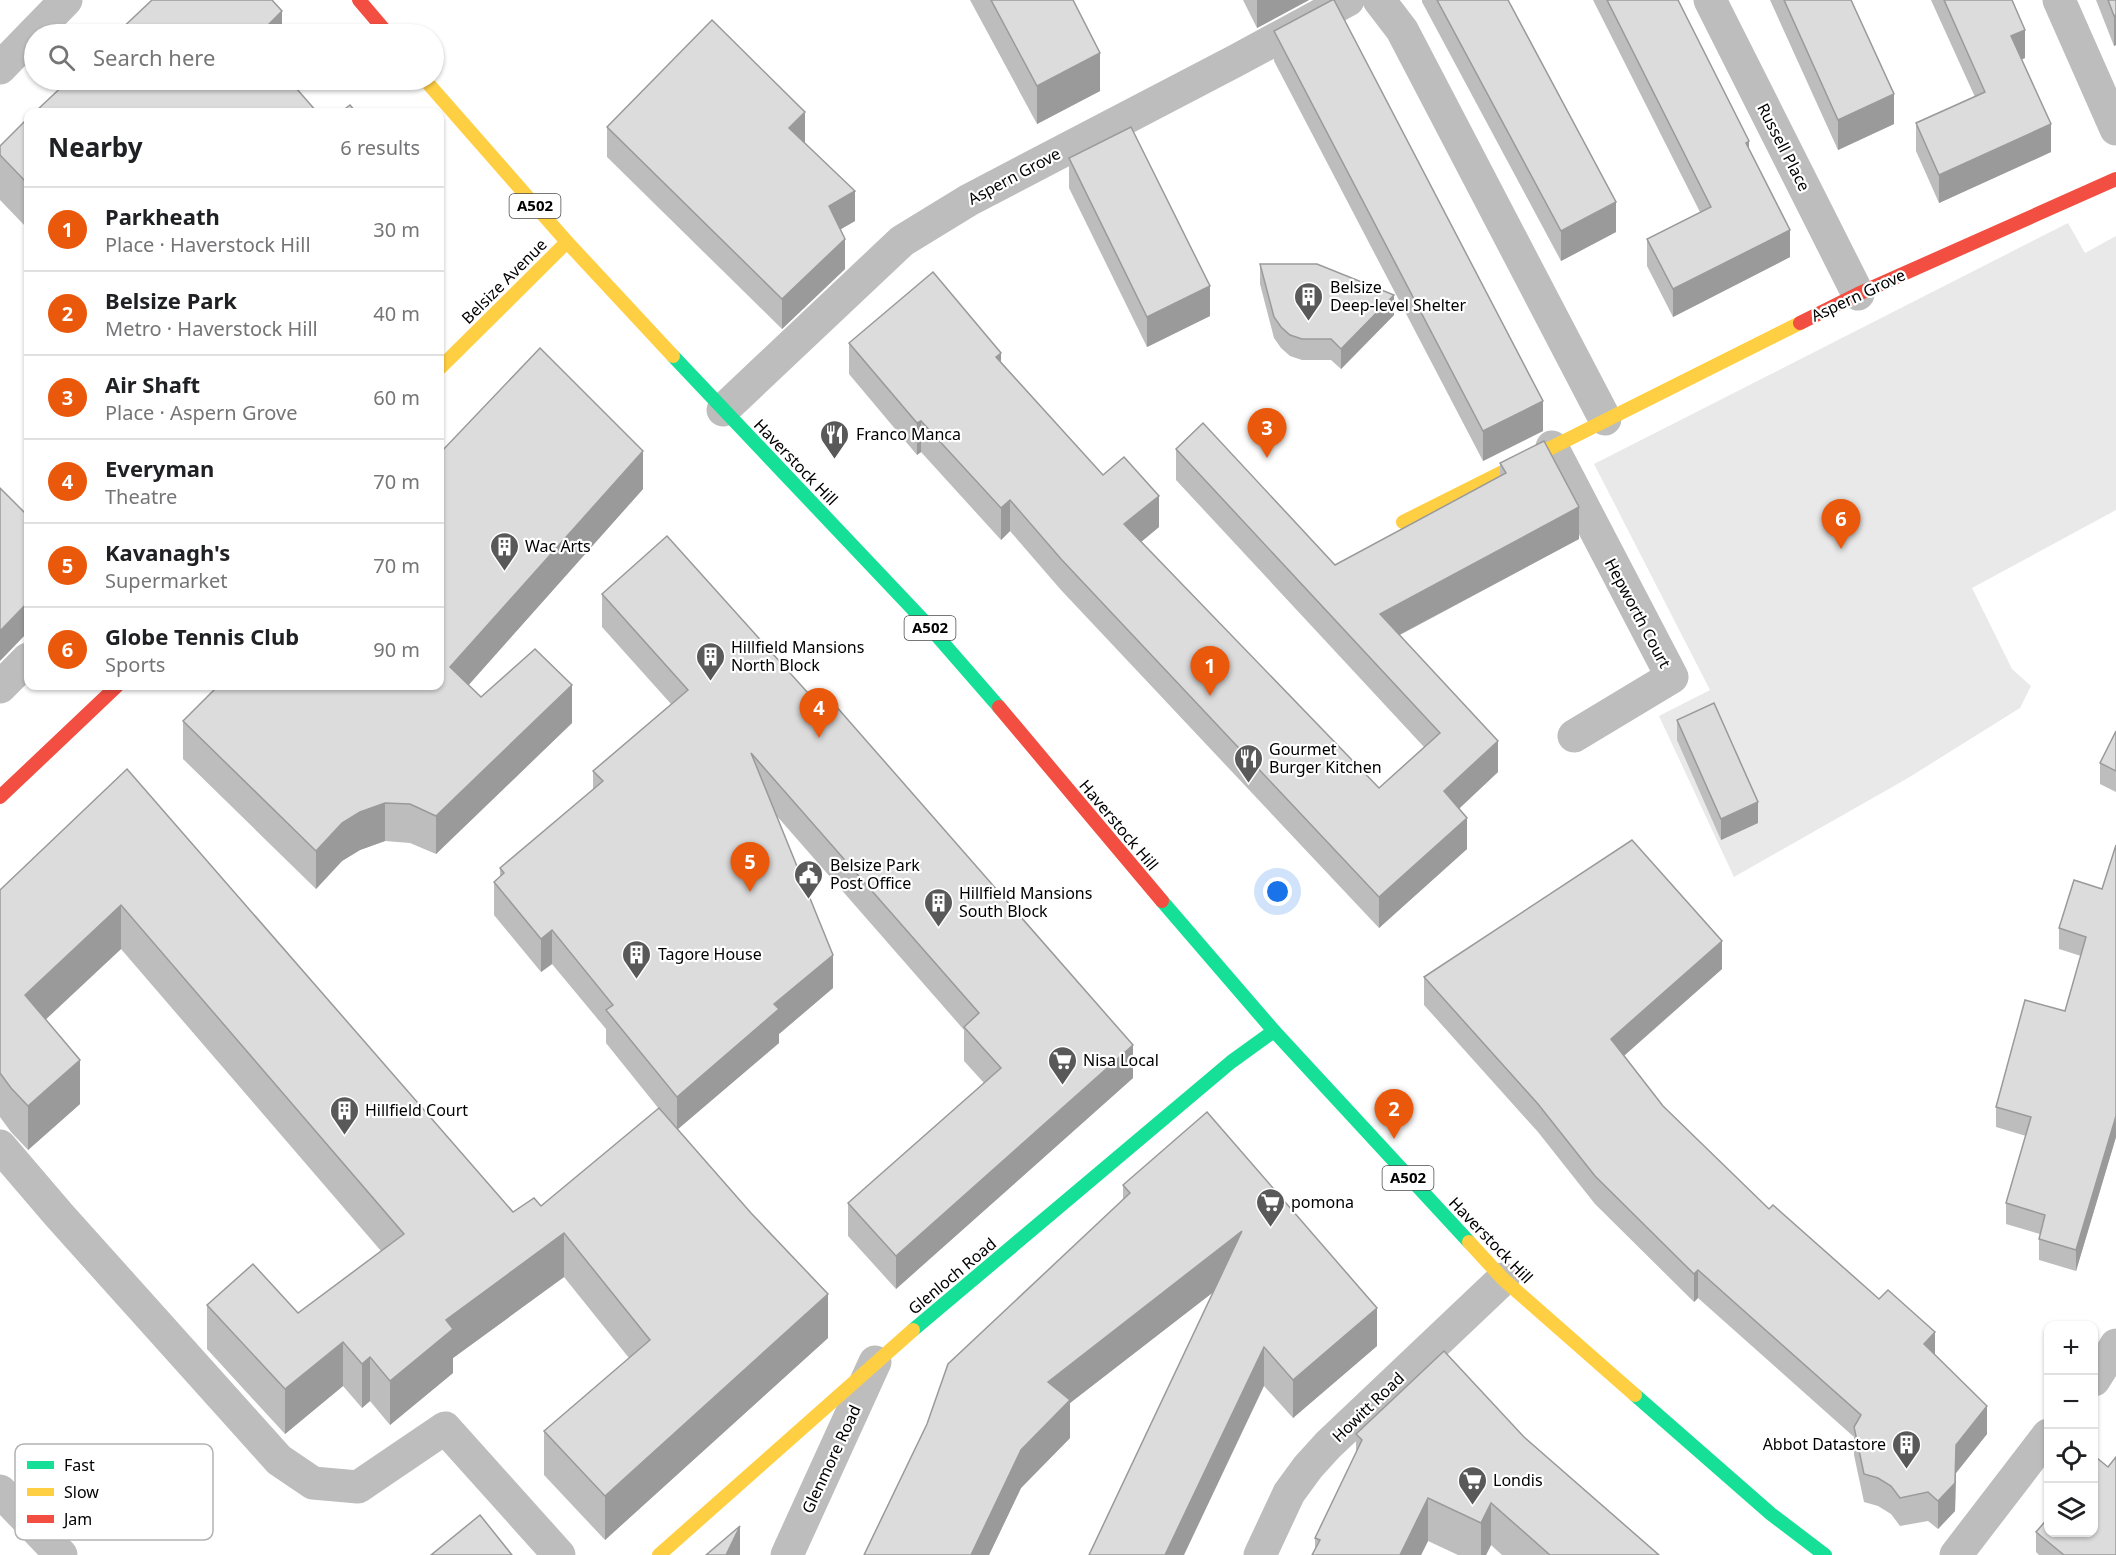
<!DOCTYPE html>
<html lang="en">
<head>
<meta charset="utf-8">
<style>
	body { margin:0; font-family:"Noto Sans",sans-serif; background:#f2f2f2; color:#202124 }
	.controls { position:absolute; right:18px; bottom:18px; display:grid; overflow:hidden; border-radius:12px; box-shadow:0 2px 4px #0004 }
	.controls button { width:54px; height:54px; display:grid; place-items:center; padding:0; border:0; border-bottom:2px solid #e0e0e0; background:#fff; color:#202124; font:30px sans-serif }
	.you { position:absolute; left:1278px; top:892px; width:21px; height:21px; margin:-15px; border:4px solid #fff; border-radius:50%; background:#1a73e8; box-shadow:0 0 0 9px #1a73e833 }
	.badge { display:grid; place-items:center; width:39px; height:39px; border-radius:50%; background:#ea580c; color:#fff; font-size:20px; font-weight:700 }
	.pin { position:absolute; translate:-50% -50px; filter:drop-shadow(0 2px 3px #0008) }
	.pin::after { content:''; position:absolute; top:32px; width:21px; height:18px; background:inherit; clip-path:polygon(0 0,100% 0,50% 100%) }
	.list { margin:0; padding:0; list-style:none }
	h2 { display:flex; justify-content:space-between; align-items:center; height:78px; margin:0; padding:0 24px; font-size:26px }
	h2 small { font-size:20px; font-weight:400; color:#757577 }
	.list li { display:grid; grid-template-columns:39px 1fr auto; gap:18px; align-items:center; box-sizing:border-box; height:84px; padding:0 24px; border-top:2px solid #e0e0e0 }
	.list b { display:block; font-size:22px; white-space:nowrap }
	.list p { margin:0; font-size:20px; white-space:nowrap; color:#757577 }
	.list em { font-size:20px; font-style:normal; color:#757577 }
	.icon { flex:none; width:33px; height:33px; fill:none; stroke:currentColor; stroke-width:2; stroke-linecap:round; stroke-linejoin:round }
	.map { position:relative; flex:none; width:2116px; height:1555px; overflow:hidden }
	.search { position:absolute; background:#fff; box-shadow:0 2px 4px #0004; left:24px; top:24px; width:420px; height:66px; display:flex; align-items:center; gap:15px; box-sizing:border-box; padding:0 21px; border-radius:33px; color:#757577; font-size:22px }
	.panel { position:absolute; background:#fff; box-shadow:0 2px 4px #0004; left:24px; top:108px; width:420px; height:582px; border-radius:12px }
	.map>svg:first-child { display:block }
	.green { fill:#e9e9e9 }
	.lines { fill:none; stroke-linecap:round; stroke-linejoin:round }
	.street { stroke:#bdbdbd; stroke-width:33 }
	.fast { stroke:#16e098; stroke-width:14 }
	.slow { stroke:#ffcf43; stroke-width:14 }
	.jam { stroke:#f24e42; stroke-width:14 }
	.wall { fill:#bdbdbd }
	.shaded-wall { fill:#9a9a9a }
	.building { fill:#dcdcdc; stroke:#9a9a9a; stroke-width:1.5 }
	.labels { text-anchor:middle; stroke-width:4.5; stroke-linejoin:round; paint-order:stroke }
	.shield { fill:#fff; stroke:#4c4c4c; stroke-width:1.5 }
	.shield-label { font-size:15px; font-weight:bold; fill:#000 }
	.street-label { font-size:16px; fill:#000; stroke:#fff }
	.poi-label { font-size:16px; fill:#000; stroke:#fff; text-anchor:start }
	.key { fill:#fff; stroke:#b2b2b2; stroke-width:1.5 }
	.key-label { font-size:16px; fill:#000 }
</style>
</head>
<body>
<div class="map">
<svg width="2116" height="1555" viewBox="0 0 2116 1555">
	<rect width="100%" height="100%" fill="#fff"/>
	<!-- green -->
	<path class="green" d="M2068,223L2085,253L2116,236V510L1972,588L2012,669L2031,686L2020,708L1908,778L1734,877L1659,716L1710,690L1594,464Z"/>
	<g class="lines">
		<!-- street -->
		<g class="street">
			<path d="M1379,0L1402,30L1605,419"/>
			<path d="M1710,0L1858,294"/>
			<path d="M2059,0L2116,129"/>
			<path d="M0,68L66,0"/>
			<path d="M723,410L902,241L969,200L1237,60L1348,0"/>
			<path d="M1552,447L1672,677L1574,736"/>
			<path d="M0,687L28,659"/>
			<path d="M0,1146L59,1215L279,1460L313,1483L358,1487L445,1428L559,1555"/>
			<path d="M2094,1380L2116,1345"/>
			<path d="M0,1491L61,1555"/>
			<path d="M787,1555L875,1362"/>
			<path d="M1260,1555L1289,1493L1308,1467L1328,1445L1503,1279"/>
			<path d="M1956,1555L2048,1435"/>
		</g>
		<!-- fast -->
		<g class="fast">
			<path d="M673,356L924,621L999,707"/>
			<path d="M1162,901L1274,1031L1469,1242"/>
			<path d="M913,1330L1231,1062L1274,1031"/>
			<path d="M1635,1395L1771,1514L1825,1555"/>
		</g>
		<!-- slow -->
		<g class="slow">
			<path d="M425,80L567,242L673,356"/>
			<path d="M440,368L567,242"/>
			<path d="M1403,522L1800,323"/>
			<path d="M1469,1242L1503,1279L1635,1395"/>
			<path d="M659,1555L913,1330"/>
		</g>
		<!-- jam -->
		<g class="jam">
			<path d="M359,0L388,34"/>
			<path d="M1800,323L1858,294L2116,179"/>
			<path d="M999,707L1162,901"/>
			<path d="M0,797L117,686"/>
		</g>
	</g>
	<!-- wall -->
	<g class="wall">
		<path d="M970,0H1073L1100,91L1037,124Z"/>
		<path d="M1243,0H1309L1257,28Z"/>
		<path d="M1422,0H1508L1616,232L1561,261L1422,2Z"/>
		<path d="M1593,0H1678L1749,150L1790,257L1673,317L1647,266V239L1700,212Z"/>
		<path d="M1770,0H1851L1894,124L1838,150Z"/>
		<path d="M1931,0H2012L2025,58L2022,59L2051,152L1939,203L1916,151V123L1975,97Z"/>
		<path d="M2096,0H2116V45L2114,46Z"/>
		<path d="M1274,31L1543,431L1483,461L1274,61Z"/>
		<path d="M28,118V229L0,200V146Z"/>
		<path d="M607,127L805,142L804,143L855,221L841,229L845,269L782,329L607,157Z"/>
		<path d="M1069,158L1210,316L1147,347L1069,188Z"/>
		<path d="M1260,264L1394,315L1341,369L1331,360H1302L1290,356L1281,348L1274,338L1260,284Z"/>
		<path d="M849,343L1001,362L1103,475L1159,527L1141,542L1379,788L1424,747L1176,480V449L1335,565L1500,476V463L1579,539L1400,635L1498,772L1459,808L1467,849L1379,928L1061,590L1010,531L1001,540L921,452L917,455L849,374Z"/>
		<path d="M643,489L468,685L481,697L572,723L436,854L410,843L385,841L360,850L342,861L316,889L183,759V721Z"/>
		<path d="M602,594L1133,1078L896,1289L848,1236V1203L984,1083L964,1061V1030L776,815L833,988L779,1034V1043L677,1129L828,1338L605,1540L544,1475V1431L629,1358L564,1277L453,1358V1373L390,1425L370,1401L362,1408L343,1386L285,1434L207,1349V1305L298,1313L381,1251L121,949L45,1019L80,1104L28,1150L11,1132L0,1117V890L127,769L513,1212L541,1206L659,1109L606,1043V1029L552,964L541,972L494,915V882L500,877V868L593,790V771L671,704L602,627Z"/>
		<path d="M1677,720L1758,823L1721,840L1677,740Z"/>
		<path d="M2116,731V792L2100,784V763Z"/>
		<path d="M2116,845V1137L2076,1271L2039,1260V1239L2040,1234L2006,1224V1203L2026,1136L1996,1127V1107L2065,1011L2081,956L2059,949V928L2102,889Z"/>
		<path d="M1722,969L1624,1056L1663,1106L1769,1209L1935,1355L1987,1434L1956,1473L1955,1511L1938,1529L1928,1521L1900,1526L1891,1514L1878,1506L1864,1502L1854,1455V1437L1698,1298L1694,1302L1595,1204L1538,1132L1424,1005V977Z"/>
		<path d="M1123,1185L1377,1346L1293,1418L1264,1386L1213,1292L1070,1403V1438L1021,1488L989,1555H864L1123,1199Z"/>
		<path d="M1356,1434L1524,1437L1659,1555H1502L1491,1545L1486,1555H1458L1428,1541L1421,1555H1312L1315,1549V1538L1356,1454Z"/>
		<path d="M2108,1467L2116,1555H2039L2036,1552V1532Z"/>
	</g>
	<!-- shaded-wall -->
	<g class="shaded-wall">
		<path d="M1257,0H1309L1257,28Z"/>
		<path d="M282,11V34H259Z"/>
		<path d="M2116,15V45L2114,46V16Z"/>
		<path d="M2025,30V58L2011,64V36Z"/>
		<path d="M1100,53V91L1037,124V86Z"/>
		<path d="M1894,94V124L1838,150V120Z"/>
		<path d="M805,112V142L789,158V128Z"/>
		<path d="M2051,124V152L1939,203V175Z"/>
		<path d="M1749,141V169L1746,143Z"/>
		<path d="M855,191V221L829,236V206Z"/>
		<path d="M1616,202V232L1561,261V231Z"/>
		<path d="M1790,230V257L1673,317V289Z"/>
		<path d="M845,239V269L782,329V299Z"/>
		<path d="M1210,286V316L1147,347V317Z"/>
		<path d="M1394,295V315L1341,369V349Z"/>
		<path d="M1001,353V384L996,357Z"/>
		<path d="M1543,401V431L1483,461V431Z"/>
		<path d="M921,421V452L917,455V423Z"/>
		<path d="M643,451V489L450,706V667Z"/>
		<path d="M1159,496V527L1124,556V524Z"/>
		<path d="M1010,500V531L1001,540V508Z"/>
		<path d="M1579,507V539L1380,645V614Z"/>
		<path d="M28,602V632L0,661V631Z"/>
		<path d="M572,685V723L436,854V816Z"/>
		<path d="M1498,741V772L1444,823V791Z"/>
		<path d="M1758,802V823L1721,840V819Z"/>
		<path d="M385,803V841L360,850L342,861L316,889V851L342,823L360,812Z"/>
		<path d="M1467,818V849L1379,928V897Z"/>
		<path d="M121,905V949L25,1039V995Z"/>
		<path d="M552,930V964L541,972V939Z"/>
		<path d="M1722,941V969L1611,1067V1039Z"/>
		<path d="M833,955V988L779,1034V1043L677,1130V1097L774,1004Z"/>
		<path d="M1133,1045V1078L896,1289V1256Z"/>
		<path d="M80,1060V1104L28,1150V1106Z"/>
		<path d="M2116,1116V1137L2076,1271V1250Z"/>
		<path d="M1242,1231V1270L1070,1403V1438L1021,1488L989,1555H971L1048,1382Z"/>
		<path d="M564,1233V1277L453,1358V1373L390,1425V1381L446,1320Z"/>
		<path d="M1698,1270V1298L1694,1302V1274Z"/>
		<path d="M828,1294V1338L605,1540V1496Z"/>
		<path d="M1377,1308V1346L1293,1418V1380Z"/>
		<path d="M1935,1332V1360L1924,1344Z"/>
		<path d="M343,1342V1386L285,1434V1389Z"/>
		<path d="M1264,1347V1386L1184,1555H1165Z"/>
		<path d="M370,1357V1401L362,1408V1364Z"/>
		<path d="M1987,1406V1434L1956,1473L1955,1511L1938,1529V1501L1956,1445Z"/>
		<path d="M1428,1498V1541L1421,1555H1400Z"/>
		<path d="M1491,1503V1545L1486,1555H1481V1523Z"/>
		<path d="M740,1526V1555H726Z"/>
	</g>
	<!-- building -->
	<g class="building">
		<path d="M152,0H272L282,11L259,34H116Z"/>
		<path d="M991,0H1073L1100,53L1037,86Z"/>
		<path d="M1332,0H1334L1543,401L1483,431L1274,31Z"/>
		<path d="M1437,0H1508L1616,202L1561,231Z"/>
		<path d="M1607,0H1678L1749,141L1746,143L1790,230L1673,289L1647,239L1711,207Z"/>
		<path d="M1784,0H1851L1894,94L1838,120Z"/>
		<path d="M1944,0H2012L2025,30L2011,36L2051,124L1939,175L1916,123L1985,92Z"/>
		<path d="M2108,0H2116V15L2114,16Z"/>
		<path d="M712,20L805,112L789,128L855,191L829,206L845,239L782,299L607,127Z"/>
		<path d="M69,80H289L317,112H35Z"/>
		<path d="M350,105L356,112H341Z"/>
		<path d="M28,118V184L0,155V146Z"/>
		<path d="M1131,127L1210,286L1147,317L1069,158Z"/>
		<path d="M1260,264H1317L1394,295L1341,349L1331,339H1302L1290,335L1281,327L1274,317Z"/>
		<path d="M933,272L1001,353L996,357L1103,475L1124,457L1159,496L1124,524L1379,788L1440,733L1176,449L1203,423L1335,565L1506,473L1500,463L1544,441L1579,507L1380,614L1498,741L1444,791L1467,818L1379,897L1061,559L1010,500L1001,508L921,421L917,423L849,343Z"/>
		<path d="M540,348L643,451L450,667L481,697L535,649L572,685L436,816L410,804L385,803L360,812L342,823L316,851L183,721L218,686H440V453Z"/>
		<path d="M0,488L28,516V602L0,631Z"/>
		<path d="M667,536L826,713L835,705L1133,1045L896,1256L848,1203L1001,1068L964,1027L979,1013L751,753L833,955L774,1004L779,1009L677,1097L606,1010L613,1005L552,930L541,939L494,882L504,873L500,868L603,781L593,771L688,690L602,594Z"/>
		<path d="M1714,703L1758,802L1721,819L1677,720Z"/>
		<path d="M2116,731V771L2100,763Z"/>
		<path d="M127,769L513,1212L534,1198L541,1206L659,1108L751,1213L828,1294L605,1496L544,1431L650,1340L564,1233L446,1320L453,1329L390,1381L370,1357L362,1364L343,1342L285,1389L207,1305L253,1264L298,1313L404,1234L121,905L25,995L80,1060L28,1106L11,1088L0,1073V890Z"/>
		<path d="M1632,840L1722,941L1611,1039L1663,1106L1769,1209L1773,1205L1879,1299L1888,1290L1935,1332L1924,1344L1987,1406L1956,1445L1955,1483L1938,1501L1928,1492L1900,1498L1891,1486L1878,1478L1864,1474L1854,1427L1861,1415L1698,1270L1694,1274L1595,1176L1538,1104L1424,977Z"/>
		<path d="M2116,845V1116L2076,1250L2039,1239L2045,1215L2006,1203L2031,1117L1996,1107L2025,1000L2065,1011L2086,937L2059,928L2074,880L2102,889Z"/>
		<path d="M1207,1112L1377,1308L1293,1380L1264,1347L1165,1555H1089L1242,1231L1048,1382L1070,1400L1021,1450L971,1555H864L927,1424L948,1364L1130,1193L1123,1185Z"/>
		<path d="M1444,1351L1524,1437L1659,1555H1550L1491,1503L1481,1523L1428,1498L1400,1555H1312L1320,1540L1315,1538L1362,1440L1356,1434Z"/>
		<path d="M2116,1457V1555H2064L2036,1532L2049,1517V1533H2094V1462L2097,1458L2108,1467Z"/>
		<path d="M480,1515L512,1555H431Z"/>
		<path d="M740,1526L726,1555H706Z"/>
	</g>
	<!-- icons -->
	<defs>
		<symbol id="building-pin" viewBox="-11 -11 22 30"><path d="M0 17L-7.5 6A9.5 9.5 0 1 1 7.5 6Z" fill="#595959" stroke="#fff"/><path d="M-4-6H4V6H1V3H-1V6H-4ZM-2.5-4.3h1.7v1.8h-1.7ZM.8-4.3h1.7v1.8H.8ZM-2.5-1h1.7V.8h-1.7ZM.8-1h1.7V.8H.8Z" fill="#fff"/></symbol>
		<symbol id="restaurant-pin" viewBox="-11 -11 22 30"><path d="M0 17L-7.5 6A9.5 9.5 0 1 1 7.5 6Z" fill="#595959" stroke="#fff"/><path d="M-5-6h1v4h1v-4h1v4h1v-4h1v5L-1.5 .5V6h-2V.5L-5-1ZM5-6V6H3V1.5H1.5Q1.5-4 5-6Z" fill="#fff"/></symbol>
		<symbol id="civic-pin" viewBox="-11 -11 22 30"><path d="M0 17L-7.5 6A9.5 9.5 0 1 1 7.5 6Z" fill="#595959" stroke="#fff"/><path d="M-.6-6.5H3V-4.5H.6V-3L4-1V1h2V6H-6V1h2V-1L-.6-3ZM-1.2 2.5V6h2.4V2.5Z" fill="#fff"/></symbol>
		<symbol id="supermarket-pin" viewBox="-11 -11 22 30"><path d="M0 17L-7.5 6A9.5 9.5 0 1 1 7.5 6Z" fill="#595959" stroke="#fff"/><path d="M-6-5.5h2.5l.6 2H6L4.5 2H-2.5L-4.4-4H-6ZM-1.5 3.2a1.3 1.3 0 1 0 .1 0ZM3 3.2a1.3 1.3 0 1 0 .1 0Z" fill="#fff"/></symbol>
	</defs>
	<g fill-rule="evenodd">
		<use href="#building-pin" x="1292" y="280" width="33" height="45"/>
		<use href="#restaurant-pin" x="818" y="418" width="33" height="45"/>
		<use href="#building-pin" x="488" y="530" width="33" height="45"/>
		<use href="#building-pin" x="694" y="640" width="33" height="45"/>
		<use href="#restaurant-pin" x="1232" y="742" width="33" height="45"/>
		<use href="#civic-pin" x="792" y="858" width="33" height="45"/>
		<use href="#building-pin" x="922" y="886" width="33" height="45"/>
		<use href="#building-pin" x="620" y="938" width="33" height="45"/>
		<use href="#supermarket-pin" x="1046" y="1044" width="33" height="45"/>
		<use href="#building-pin" x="328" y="1094" width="33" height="45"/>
		<use href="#supermarket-pin" x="1254" y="1186" width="33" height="45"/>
		<use href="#building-pin" x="1890" y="1428" width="33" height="45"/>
		<use href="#supermarket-pin" x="1456" y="1464" width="33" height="45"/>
	</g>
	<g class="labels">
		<!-- shield labels -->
		<g class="shield">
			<rect x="509.5" y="194" width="51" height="24" rx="4.5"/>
			<rect x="904.5" y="616" width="51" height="24" rx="4.5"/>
			<rect x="1382.5" y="1166" width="51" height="24" rx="4.5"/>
		</g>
		<g class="shield-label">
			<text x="535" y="211">A502</text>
			<text x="930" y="633">A502</text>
			<text x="1408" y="1183">A502</text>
		</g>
		<!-- street labels -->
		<g class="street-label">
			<text transform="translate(1784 147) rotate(63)" y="6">Russell Place</text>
			<text transform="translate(1014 176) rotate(-28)" y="6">Aspern Grove</text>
			<text transform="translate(504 281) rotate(-45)" y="6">Belsize Avenue</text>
			<text transform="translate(1858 295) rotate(-25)" y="6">Aspern Grove</text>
			<text transform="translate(796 462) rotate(46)" y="6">Haverstock Hill</text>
			<text transform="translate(1638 613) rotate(62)" y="6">Hepworth Court</text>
			<text transform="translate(1119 825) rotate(50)" y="6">Haverstock Hill</text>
			<text transform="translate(1491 1240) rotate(46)" y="6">Haverstock Hill</text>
			<text transform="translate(952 1276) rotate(-40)" y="6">Glenloch Road</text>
			<text transform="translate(1368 1407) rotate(-44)" y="6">Howitt Road</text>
			<text transform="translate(831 1459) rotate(-65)" y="6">Glenmore Road</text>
		</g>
		<!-- poi labels -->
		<g class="poi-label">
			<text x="1330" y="293">Belsize<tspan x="1330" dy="18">Deep-level Shelter</tspan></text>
			<text x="856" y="440">Franco Manca</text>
			<text x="525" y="552">Wac Arts</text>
			<text x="731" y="653">Hillfield Mansions<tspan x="731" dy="18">North Block</tspan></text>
			<text x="1269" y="755">Gourmet<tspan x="1269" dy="18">Burger Kitchen</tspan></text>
			<text x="830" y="871">Belsize Park<tspan x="830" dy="18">Post Office</tspan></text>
			<text x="959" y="899">Hillfield Mansions<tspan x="959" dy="18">South Block</tspan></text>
			<text x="658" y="960">Tagore House</text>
			<text x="1083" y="1066">Nisa Local</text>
			<text x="365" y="1116">Hillfield Court</text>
			<text x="1291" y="1208">pomona</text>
			<text x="1886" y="1450" text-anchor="end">Abbot Datastore</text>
			<text x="1493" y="1486">Londis</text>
		</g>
	</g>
	<!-- legend -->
	<rect x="15" y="1444" width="198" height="96" rx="9" class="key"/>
	<rect x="27" y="1461" width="27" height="8" fill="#16e098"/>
	<rect x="27" y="1488" width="27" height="8" fill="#ffcf43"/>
	<rect x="27" y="1515" width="27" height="8" fill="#f24e42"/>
	<g class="key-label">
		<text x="64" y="1471">Fast</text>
		<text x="64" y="1498">Slow</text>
		<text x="64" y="1525">Jam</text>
	</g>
</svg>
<div class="controls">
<button>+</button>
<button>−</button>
<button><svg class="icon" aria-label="locate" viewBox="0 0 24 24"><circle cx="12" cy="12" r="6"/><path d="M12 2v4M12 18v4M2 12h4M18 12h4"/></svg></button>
<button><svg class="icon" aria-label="layers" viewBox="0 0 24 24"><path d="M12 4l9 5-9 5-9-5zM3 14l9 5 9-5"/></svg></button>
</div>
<div class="you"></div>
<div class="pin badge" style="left:1210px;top:696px">1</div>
<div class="pin badge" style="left:1394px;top:1139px">2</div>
<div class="pin badge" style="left:1267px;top:458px">3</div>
<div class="pin badge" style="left:819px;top:738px">4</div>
<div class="pin badge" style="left:750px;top:892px">5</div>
<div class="pin badge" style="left:1841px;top:549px">6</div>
<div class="search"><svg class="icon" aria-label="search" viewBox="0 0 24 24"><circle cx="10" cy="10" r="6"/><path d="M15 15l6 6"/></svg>Search here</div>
<section class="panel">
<h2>Nearby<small>6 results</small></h2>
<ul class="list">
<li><span class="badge">1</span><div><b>Parkheath</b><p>Place · Haverstock Hill</p></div><em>30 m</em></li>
<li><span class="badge">2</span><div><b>Belsize Park</b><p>Metro · Haverstock Hill</p></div><em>40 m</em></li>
<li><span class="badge">3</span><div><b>Air Shaft</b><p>Place · Aspern Grove</p></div><em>60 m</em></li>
<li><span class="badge">4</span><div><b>Everyman</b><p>Theatre</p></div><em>70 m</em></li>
<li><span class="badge">5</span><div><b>Kavanagh's</b><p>Supermarket</p></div><em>70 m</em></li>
<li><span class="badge">6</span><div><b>Globe Tennis Club</b><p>Sports</p></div><em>90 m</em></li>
</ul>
</section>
</div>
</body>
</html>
